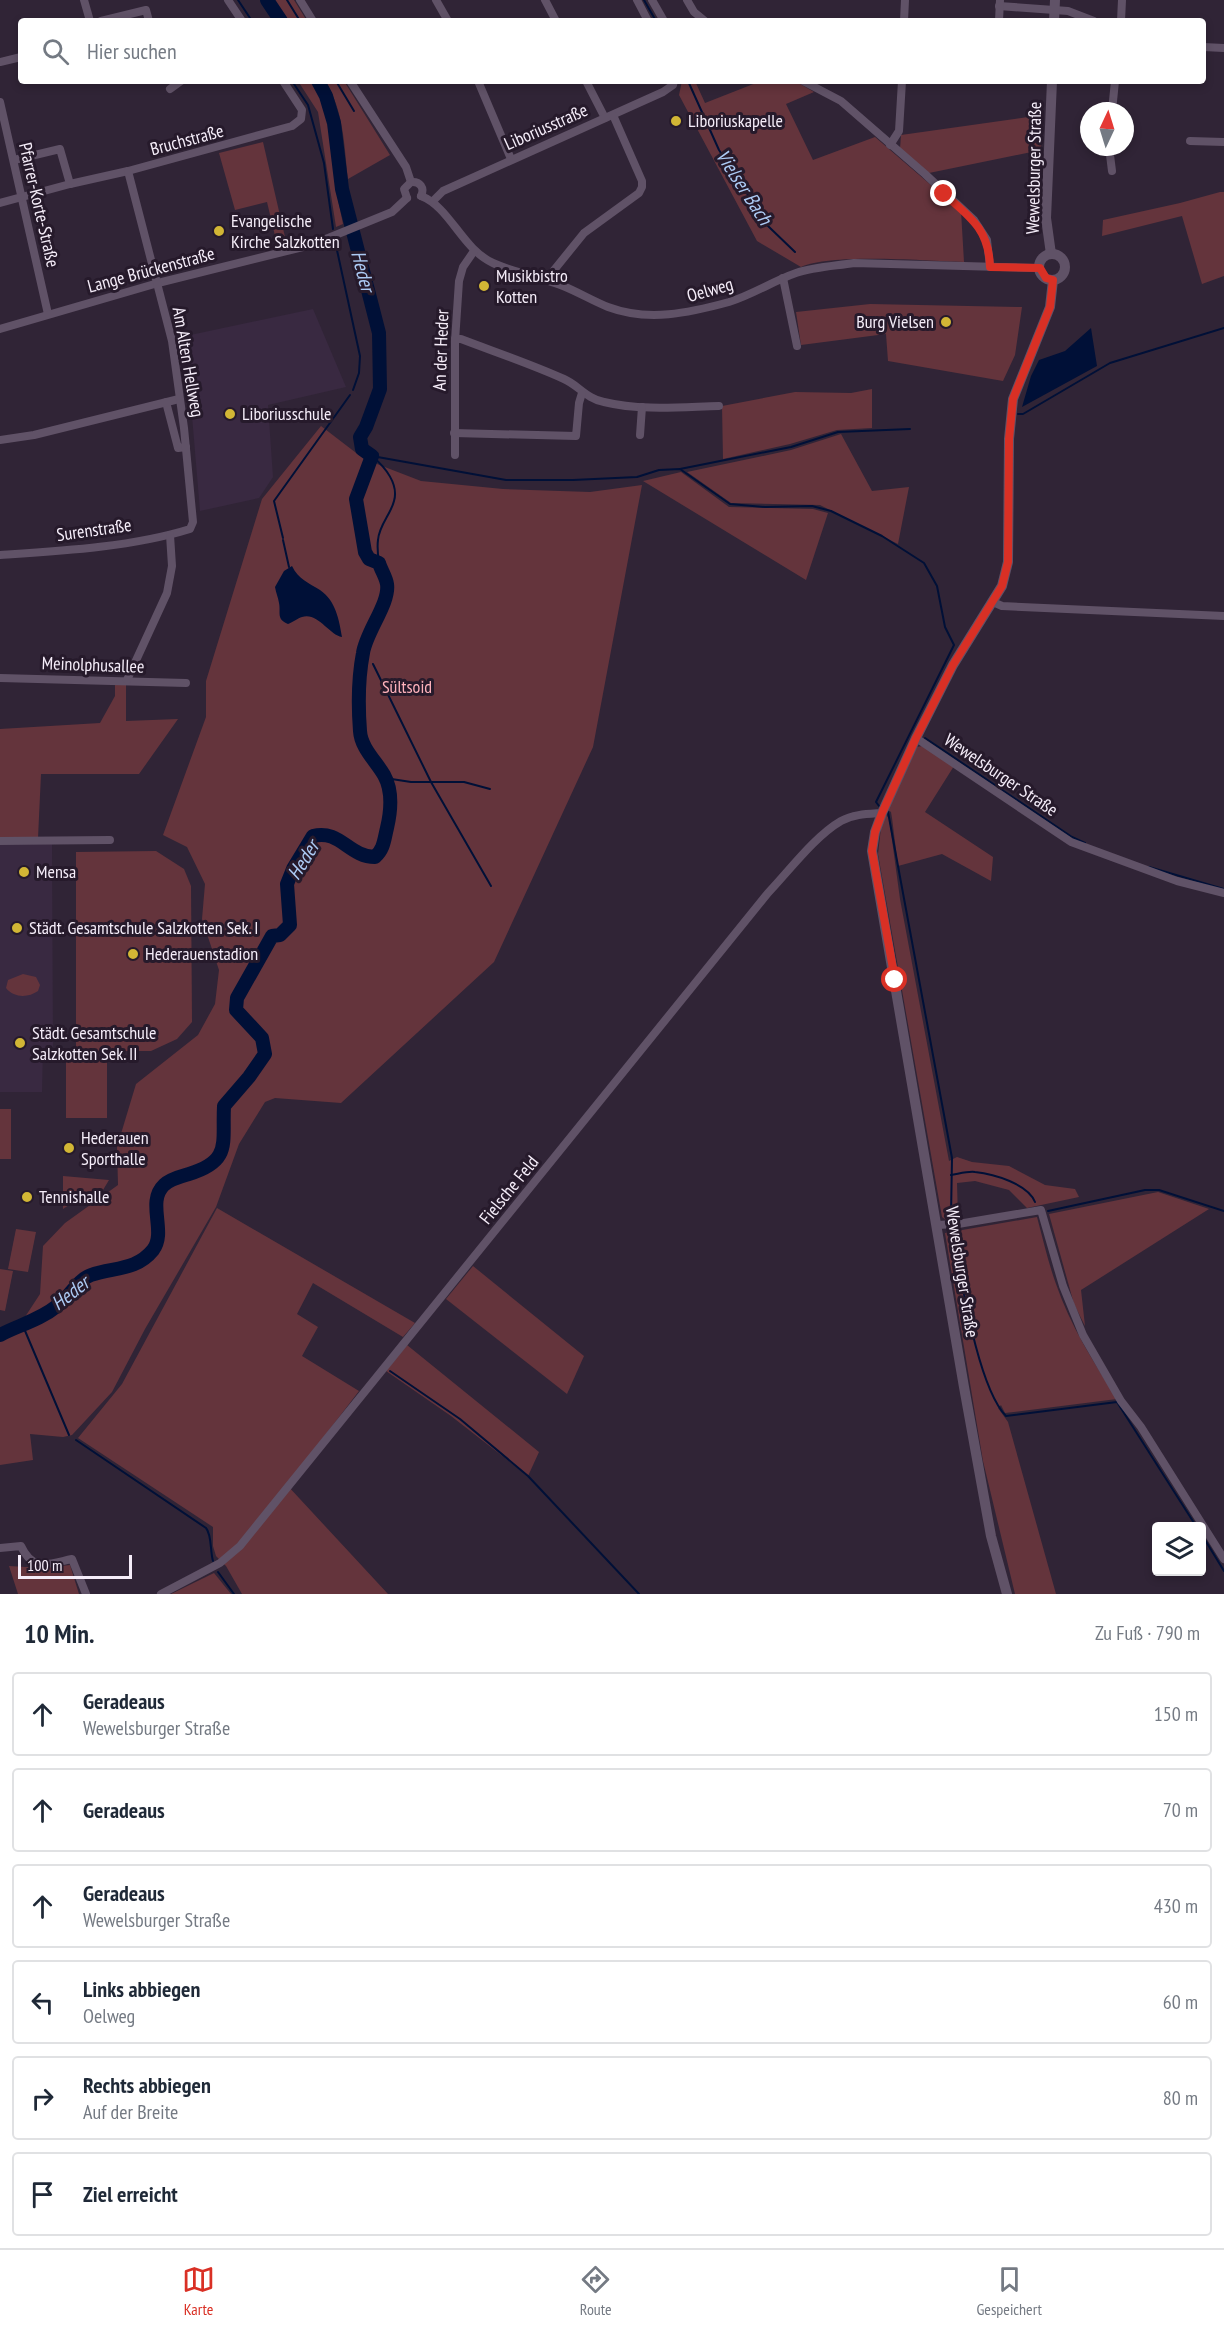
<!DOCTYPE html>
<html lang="de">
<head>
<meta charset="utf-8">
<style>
	body { margin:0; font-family:"PT Sans Narrow",sans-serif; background:#f6f6f7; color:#1f2937 }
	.controls { position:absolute; right:18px; bottom:18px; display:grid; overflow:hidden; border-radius:6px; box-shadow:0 3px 9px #0003 }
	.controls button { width:54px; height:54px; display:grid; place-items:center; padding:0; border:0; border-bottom:2px solid #e0e1e3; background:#fff; color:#1f2937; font:30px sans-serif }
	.compass { position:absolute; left:1080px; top:102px; width:54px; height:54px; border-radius:50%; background:#fff; box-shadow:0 3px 9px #0003; rotate:4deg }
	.scale { position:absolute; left:18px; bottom:15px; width:114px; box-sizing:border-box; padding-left:6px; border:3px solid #f5edf9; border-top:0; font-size:16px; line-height:21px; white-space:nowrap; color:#f5edf9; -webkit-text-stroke:4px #261a2b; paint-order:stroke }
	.stop { position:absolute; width:18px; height:18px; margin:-14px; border:4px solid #d93025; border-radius:50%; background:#fff }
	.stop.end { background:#d93025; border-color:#fff; box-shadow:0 2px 6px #0008 }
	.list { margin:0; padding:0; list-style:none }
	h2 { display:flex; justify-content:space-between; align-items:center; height:78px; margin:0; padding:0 24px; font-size:26px }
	h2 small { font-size:20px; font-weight:400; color:#747a83 }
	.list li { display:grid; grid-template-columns:39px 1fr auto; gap:18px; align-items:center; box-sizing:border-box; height:84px; margin:0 12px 12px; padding:0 12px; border:2px solid #e0e1e3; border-radius:6px }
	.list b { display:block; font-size:22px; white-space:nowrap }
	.list p { margin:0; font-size:20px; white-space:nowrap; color:#747a83 }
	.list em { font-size:20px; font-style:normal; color:#747a83 }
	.icon { flex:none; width:33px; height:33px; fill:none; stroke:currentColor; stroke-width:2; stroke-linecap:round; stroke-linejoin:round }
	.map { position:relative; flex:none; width:1224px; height:1594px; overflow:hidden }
	.search { position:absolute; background:#fff; box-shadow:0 3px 9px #0003; left:18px; right:18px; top:18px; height:66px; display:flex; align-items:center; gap:15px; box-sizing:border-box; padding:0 21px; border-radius:6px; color:#747a83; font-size:22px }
	.sheet { height:654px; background:#fff }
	nav { display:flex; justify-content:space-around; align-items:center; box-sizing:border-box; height:84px; border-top:2px solid #e0e1e3; background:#fff; font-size:16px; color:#747a83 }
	nav a { display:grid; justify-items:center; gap:3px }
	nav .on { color:#d93025 }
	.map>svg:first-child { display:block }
	.built { fill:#392941 }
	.green { fill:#64343c }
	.water { fill:#001037 }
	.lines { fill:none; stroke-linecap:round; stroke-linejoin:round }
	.stream { stroke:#001037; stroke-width:2 }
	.river { stroke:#001037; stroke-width:14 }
	.minor { stroke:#605267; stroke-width:8 }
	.secondary { stroke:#605267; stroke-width:10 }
	.route { stroke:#d93025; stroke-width:8 }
	.poi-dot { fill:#d2b635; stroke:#261a2b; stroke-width:2 }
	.labels { text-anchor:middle; stroke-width:6; stroke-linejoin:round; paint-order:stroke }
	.poi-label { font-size:18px; fill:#f5edf9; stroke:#261a2b; text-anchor:start }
	.street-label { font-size:18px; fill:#f5edf9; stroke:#261a2b }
	.park-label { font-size:18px; fill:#feb2bc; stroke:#261a2b }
	.water-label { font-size:20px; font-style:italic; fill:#accaf4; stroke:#261a2b }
</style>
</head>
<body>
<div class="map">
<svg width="1224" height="1594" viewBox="0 0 1224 1594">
	<rect width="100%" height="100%" fill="#302436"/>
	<!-- built -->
	<g class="built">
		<path d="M313,309L346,387L268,405L273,477L259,498L200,511L189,380L181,337Z"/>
		<path d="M52,844L53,1047L43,1048L42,1092H0V845Z"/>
	</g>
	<!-- green -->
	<g class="green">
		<path d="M272,0H294L307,21H286Z"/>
		<path d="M298,81H312L324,103L327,114L336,190L343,224L336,227L318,112Z"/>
		<path d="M325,81H344L390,155L348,179C344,144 344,111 325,81Z"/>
		<path d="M682,81H695L705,103L761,81H795L814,92L786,104L813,160L875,137L961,211L964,262C925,261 833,253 801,267L757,241L679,95Z"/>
		<path d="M1042,115L1041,150L929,173L900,149L901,135Z"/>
		<path d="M263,142L285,237L276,240L267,202L235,210L219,153Z"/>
		<path d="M1220,192H1224V276L1202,284L1182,216L1102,236L1103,220L1180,203Z"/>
		<path d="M870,304L1022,307L1015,355L1003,381L888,361L886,334L801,345L796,312Z"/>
		<path d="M872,389V428L837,430L790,444L723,459L722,406L795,392L851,393Z"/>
		<path d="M321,426L364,459L421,481L503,489L590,492L642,485L593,747L494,962L341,1103L275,1098L265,1102L239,1144L216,1207L145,1329L112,1392L72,1435L63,1437L30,1434L33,1460L0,1465V1330L23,1320L40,1294L43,1246L65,1223L118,1185L117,1147L136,1084L198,1035L215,1004L219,970L202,919L205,884L187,847L163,835L206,717V681L262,499Z"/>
		<path d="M841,434L872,491L909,487L898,544L820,505L731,503L687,472L791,450Z"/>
		<path d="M681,472L729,507L813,509L828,513L806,580L643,481Z"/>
		<path d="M126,682V721L178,719L139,774H41L38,838H0V729L100,723L115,696V683Z"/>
		<path d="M922,746L954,766L925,812L993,857L991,881L942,854L898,866L892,818L891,812L888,810L917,747Z"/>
		<path d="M886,815L889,818L900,899L949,1161L957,1157L972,1162L1009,1166L1045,1185L1075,1189L1079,1197L1027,1208L1009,1190L975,1181L957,1183L958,1219L946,1220L942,1217L878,854L881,828Z"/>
		<path d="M156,851L184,869L191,886L192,1022L177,1039L151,1051H76V852Z"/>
		<path d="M23,974L36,977L40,985L38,991C28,998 14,998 6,988L8,980Z"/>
		<rect x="66" y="1057" width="41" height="61"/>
		<rect x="0" y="1109" width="11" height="50"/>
		<path d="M63,1176L109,1180L100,1195L72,1203L63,1209Z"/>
		<path d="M1158,1192L1209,1209L1081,1290L1085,1326L1074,1304L1049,1214Z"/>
		<path d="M217,1208L415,1323L403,1337L313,1283L297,1314L318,1327L302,1356L359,1391L287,1485L388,1594H242L226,1566L216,1556L213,1546V1527L78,1438L122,1384Z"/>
		<path d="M1037,1217C1043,1239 1048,1262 1056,1284C1070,1325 1094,1363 1117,1399L1005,1413L1001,1405L998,1408L1008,1422L1056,1594H1015L983,1461L945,1233Z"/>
		<path d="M16,1229L36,1232L28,1272L8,1269Z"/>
		<path d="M473,1266L584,1356L567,1394L446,1299Z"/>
		<path d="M0,1269L13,1271L5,1311L0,1310Z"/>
		<path d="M407,1345L539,1452L528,1476L451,1416L386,1371Z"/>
		<path d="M70,1565L79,1594H18L9,1566L43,1568Z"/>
		<path d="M214,1573L231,1594H171Z"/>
	</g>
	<!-- water -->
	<g class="water">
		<path d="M1091,328L1097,366L1022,407L1031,376L1039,360L1065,351Z"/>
		<path d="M292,566C298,579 309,583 320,590C336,601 339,620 342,637C329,635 318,612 302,617C298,618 293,622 288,624C276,619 281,613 279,603C278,597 276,593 275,587L284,571Z"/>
	</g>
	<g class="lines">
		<!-- stream -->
		<g class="stream">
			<path d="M238,0L252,21"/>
			<path d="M287,0L300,21"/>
			<path d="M644,0L656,21"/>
			<path d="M292,81L308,105L324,163L333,229"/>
			<path d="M336,81L354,111"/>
			<path d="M688,81L719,150L768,226L795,252"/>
			<path d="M335,241L360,356L359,373L353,390"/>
			<path d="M1018,414H1023L1110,363L1224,328"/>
			<path d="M372,456L506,480H573L637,477L659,470L680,469L730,504L765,507L812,506L831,511L882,536L924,563L937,586L945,627L954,645L876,802L879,806"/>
			<path d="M373,457C385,467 399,484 394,501C391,514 379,525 378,540C377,547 378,556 379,563"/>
			<path d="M680,469L791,447L838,432L910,429"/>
			<path d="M283,538L274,501L350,395"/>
			<path d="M283,540L289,567"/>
			<path d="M373,664L431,782L491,886"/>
			<path d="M925,738L1072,837L1085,843"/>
			<path d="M385,778L411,782H464L490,789"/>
			<path d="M888,812L952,1158L951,1216"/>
			<path d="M1149,867L1224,889"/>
			<path d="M951,1175C958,1174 968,1171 975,1172C994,1174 1028,1184 1035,1202"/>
			<path d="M1048,1211L1145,1190H1159L1224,1211"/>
			<path d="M952,1231C961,1276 977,1386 1006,1416L1117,1402L1196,1526"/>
			<path d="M23,1326L69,1435"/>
			<path d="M390,1371L460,1419L528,1476L639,1594"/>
			<path d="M76,1440L206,1528C212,1535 210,1551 213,1561"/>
			<path d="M1202,1535L1224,1571"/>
			<path d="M218,1572L234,1594"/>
		</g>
		<!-- river -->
		<g class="river">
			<path d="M267,0L281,21"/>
			<path d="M0,1335C19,1325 40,1320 57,1306C69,1298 77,1280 91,1275C113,1267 136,1271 153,1250C167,1232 146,1202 164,1185C170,1179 182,1176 189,1174C232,1161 222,1143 224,1106L249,1077L265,1054L262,1038L236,1010L237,998L272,936L280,935L290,925L287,884L293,869L313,836C340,829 349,857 375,857C384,849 384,840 387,828C391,811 393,791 384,775C376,761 361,748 360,731C358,705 358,679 363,653C366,632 390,603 387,584C386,577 381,570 379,563L369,559L365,552L356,499L372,456L362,449L360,437L366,427L380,389L379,333L342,189L334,123L326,96L318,81"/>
		</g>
		<!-- minor -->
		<g class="minor">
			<path d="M84,0L90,21"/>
			<path d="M228,0L242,21"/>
			<path d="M300,0L313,21"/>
			<path d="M436,0L448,21"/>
			<path d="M545,0L556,21"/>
			<path d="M637,0L648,21"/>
			<path d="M652,0L664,21"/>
			<path d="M687,0L694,12L705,21"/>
			<path d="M999,6L1068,11L1094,21"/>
			<path d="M101,21L146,10L149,21"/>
			<path d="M904,21L905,0"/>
			<path d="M999,21L1000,0"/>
			<path d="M1121,21L1122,0"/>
			<path d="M1203,47L1224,48"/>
			<path d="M0,62L21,57"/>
			<path d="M350,81L406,167L411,182"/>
			<path d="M478,81L511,159"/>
			<path d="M586,81L605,118"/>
			<path d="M803,81L841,101L925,174L974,220L987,240L990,267"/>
			<path d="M170,89L181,81"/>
			<path d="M0,102L48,314"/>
			<path d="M1112,111L1115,81"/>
			<path d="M1190,141L1224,142"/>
			<path d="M890,145L899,131L902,81"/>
			<path d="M1109,147L1112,171"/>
			<path d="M14,160L60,149L70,184"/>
			<path d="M411,182C420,181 425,188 421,196"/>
			<path d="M421,196C450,207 462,249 493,263C515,273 540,277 563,286C578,292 593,301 608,307C648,322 689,313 729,302C752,295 773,281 796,273C814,267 835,266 854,263L1039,268"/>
			<path d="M407,198L404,189L411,182"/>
			<path d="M433,201L443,191L663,92L673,85L674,81"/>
			<path d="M0,203L70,184L128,171L292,126L301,119L302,110L283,81"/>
			<path d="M783,278L797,346"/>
			<path d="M546,280L584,233L639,193L642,187V181L613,115"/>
			<path d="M0,329L158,283L311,245L392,212L407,198"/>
			<path d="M455,339H461C495,352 531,364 564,379C578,385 587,399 604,402C641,411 681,407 719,406"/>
			<path d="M166,402L178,448L186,447"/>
			<path d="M454,433L576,436L579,403L582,393"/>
			<path d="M640,435L642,407"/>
			<path d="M0,440L34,435L179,399"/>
			<path d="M455,455V341L459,281L463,267L474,251"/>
			<path d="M0,555C61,551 132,547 190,529L193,522L184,428L172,341L128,171"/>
			<path d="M993,602L1002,606L1224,616"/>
			<path d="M0,678L186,683"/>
			<path d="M127,680L167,593L172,566L170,535"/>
			<path d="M916,738L1071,842L1177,881L1224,893"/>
			<path d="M0,841L110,840"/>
			<path d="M937,1225L958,1224L1041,1210L1063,1286L1083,1335L1121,1401L1141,1427L1224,1559"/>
			<path d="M0,1548L21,1546C33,1572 48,1564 72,1559L86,1594"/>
			<path d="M161,1594L220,1563L240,1546L768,893C789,871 815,836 841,821C854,814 868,814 882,813"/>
		</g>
		<!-- secondary -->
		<g class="secondary">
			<path d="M1054,21L1055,0"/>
			<path d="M1051,254L1046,218L1052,81"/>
			<circle cx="1052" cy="267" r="13"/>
			<path d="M1007,1594L991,1536L964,1387L872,851L875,832L882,813L916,738L953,665L1002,586L1008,562L1009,439L1013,399L1050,307L1053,280"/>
		</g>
	</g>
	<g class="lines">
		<!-- route -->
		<path class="route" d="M895,980L872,851L875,832L882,813L916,738L953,665L1002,586L1008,562L1009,439L1013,399L1050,307L1053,280L1046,278L1040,268L990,267C989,229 970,217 944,194"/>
	</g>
	<!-- markers -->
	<g class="poi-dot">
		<circle cx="676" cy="121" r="6"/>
		<circle cx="219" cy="231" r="6"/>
		<circle cx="484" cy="286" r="6"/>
		<circle cx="946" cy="322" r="6"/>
		<circle cx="230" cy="414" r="6"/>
		<circle cx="24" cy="872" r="6"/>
		<circle cx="17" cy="928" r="6"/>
		<circle cx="133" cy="954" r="6"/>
		<circle cx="20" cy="1043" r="6"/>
		<circle cx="69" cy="1148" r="6"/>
		<circle cx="27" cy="1197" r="6"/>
	</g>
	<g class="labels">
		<!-- poi labels -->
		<g class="poi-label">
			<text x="688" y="127">Liboriuskapelle</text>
			<text x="231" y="227">Evangelische<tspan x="231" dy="21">Kirche Salzkotten</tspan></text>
			<text x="496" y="282">Musikbistro<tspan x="496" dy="21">Kotten</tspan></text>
			<text x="934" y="328" text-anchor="end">Burg Vielsen</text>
			<text x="242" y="420">Liboriusschule</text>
			<text x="36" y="878">Mensa</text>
			<text x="29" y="934">Städt. Gesamtschule Salzkotten Sek. I</text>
			<text x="145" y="960">Hederauenstadion</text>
			<text x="32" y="1039">Städt. Gesamtschule<tspan x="32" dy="21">Salzkotten Sek. II</tspan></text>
			<text x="81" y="1144">Hederauen<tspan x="81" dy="21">Sporthalle</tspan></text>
			<text x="39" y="1203">Tennishalle</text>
		</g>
		<!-- street labels -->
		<g class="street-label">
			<text transform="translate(546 127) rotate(-24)" y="6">Liboriusstraße</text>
			<text transform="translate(187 140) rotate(-15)" y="6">Bruchstraße</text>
			<text transform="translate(1034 168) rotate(-89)" y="6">Wewelsburger Straße</text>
			<text transform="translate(39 205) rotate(77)" y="6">Pfarrer-Korte-Straße</text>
			<text transform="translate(151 270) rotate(-15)" y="6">Lange Brückenstraße</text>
			<text transform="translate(710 290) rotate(-16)" y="6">Oelweg</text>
			<text transform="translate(441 350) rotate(-88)" y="6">An der Heder</text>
			<text transform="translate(188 362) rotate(80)" y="6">Am Alten Hellweg</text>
			<text transform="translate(94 530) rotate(-8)" y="6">Surenstraße</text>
			<text transform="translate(93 665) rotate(2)" y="6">Meinolphusallee</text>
			<text transform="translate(1001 775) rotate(34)" y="6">Wewelsburger Straße</text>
			<text transform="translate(509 1190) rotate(-51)" y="6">Fielsche Feld</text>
			<text transform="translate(962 1272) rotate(81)" y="6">Wewelsburger Straße</text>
		</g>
		<!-- park labels -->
		<g class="park-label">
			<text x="407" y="693">Sültsoid</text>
		</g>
		<!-- water labels -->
		<g class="water-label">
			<text transform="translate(744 187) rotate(57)" y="7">Vielser Bach</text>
			<text transform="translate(363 271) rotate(75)" y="7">Heder</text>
			<text transform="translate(303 860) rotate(-58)" y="7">Heder</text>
			<text transform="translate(70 1293) rotate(-38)" y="7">Heder</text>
		</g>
	</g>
</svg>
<div class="controls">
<button><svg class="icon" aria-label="layers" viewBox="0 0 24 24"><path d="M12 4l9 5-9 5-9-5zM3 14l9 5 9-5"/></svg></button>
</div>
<svg class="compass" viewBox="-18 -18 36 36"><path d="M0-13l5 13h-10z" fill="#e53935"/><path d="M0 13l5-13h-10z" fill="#747a83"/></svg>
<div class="scale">100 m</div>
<div class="stop" style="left:895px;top:980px"></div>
<div class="stop end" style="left:944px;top:194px"></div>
<div class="search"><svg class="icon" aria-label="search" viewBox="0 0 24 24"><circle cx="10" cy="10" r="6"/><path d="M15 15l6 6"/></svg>Hier suchen</div>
</div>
<section class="sheet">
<h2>10 Min.<small>Zu Fuß · 790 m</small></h2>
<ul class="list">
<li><svg class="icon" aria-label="ahead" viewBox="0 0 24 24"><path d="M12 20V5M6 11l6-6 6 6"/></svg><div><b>Geradeaus</b><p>Wewelsburger Straße</p></div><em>150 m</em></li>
<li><svg class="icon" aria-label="ahead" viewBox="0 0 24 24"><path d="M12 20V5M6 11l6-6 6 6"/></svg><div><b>Geradeaus</b></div><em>70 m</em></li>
<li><svg class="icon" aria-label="ahead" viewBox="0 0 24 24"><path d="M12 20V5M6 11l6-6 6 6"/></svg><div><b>Geradeaus</b><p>Wewelsburger Straße</p></div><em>430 m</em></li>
<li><svg class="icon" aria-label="left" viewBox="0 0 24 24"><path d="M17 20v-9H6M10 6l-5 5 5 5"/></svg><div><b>Links abbiegen</b><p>Oelweg</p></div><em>60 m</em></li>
<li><svg class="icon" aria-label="right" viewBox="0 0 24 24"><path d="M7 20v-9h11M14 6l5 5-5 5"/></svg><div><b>Rechts abbiegen</b><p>Auf der Breite</p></div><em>80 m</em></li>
<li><svg class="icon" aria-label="arrive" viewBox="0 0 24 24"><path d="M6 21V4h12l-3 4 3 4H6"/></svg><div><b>Ziel erreicht</b></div></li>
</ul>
</section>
<nav>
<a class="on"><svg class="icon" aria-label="map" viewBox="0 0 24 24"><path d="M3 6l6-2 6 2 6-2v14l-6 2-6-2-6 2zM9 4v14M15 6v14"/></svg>Karte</a>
<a><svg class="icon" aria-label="directions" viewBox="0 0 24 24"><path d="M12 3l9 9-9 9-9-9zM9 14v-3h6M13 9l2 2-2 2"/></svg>Route</a>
<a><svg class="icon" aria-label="saved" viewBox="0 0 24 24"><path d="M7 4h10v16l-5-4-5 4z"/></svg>Gespeichert</a>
</nav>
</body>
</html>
